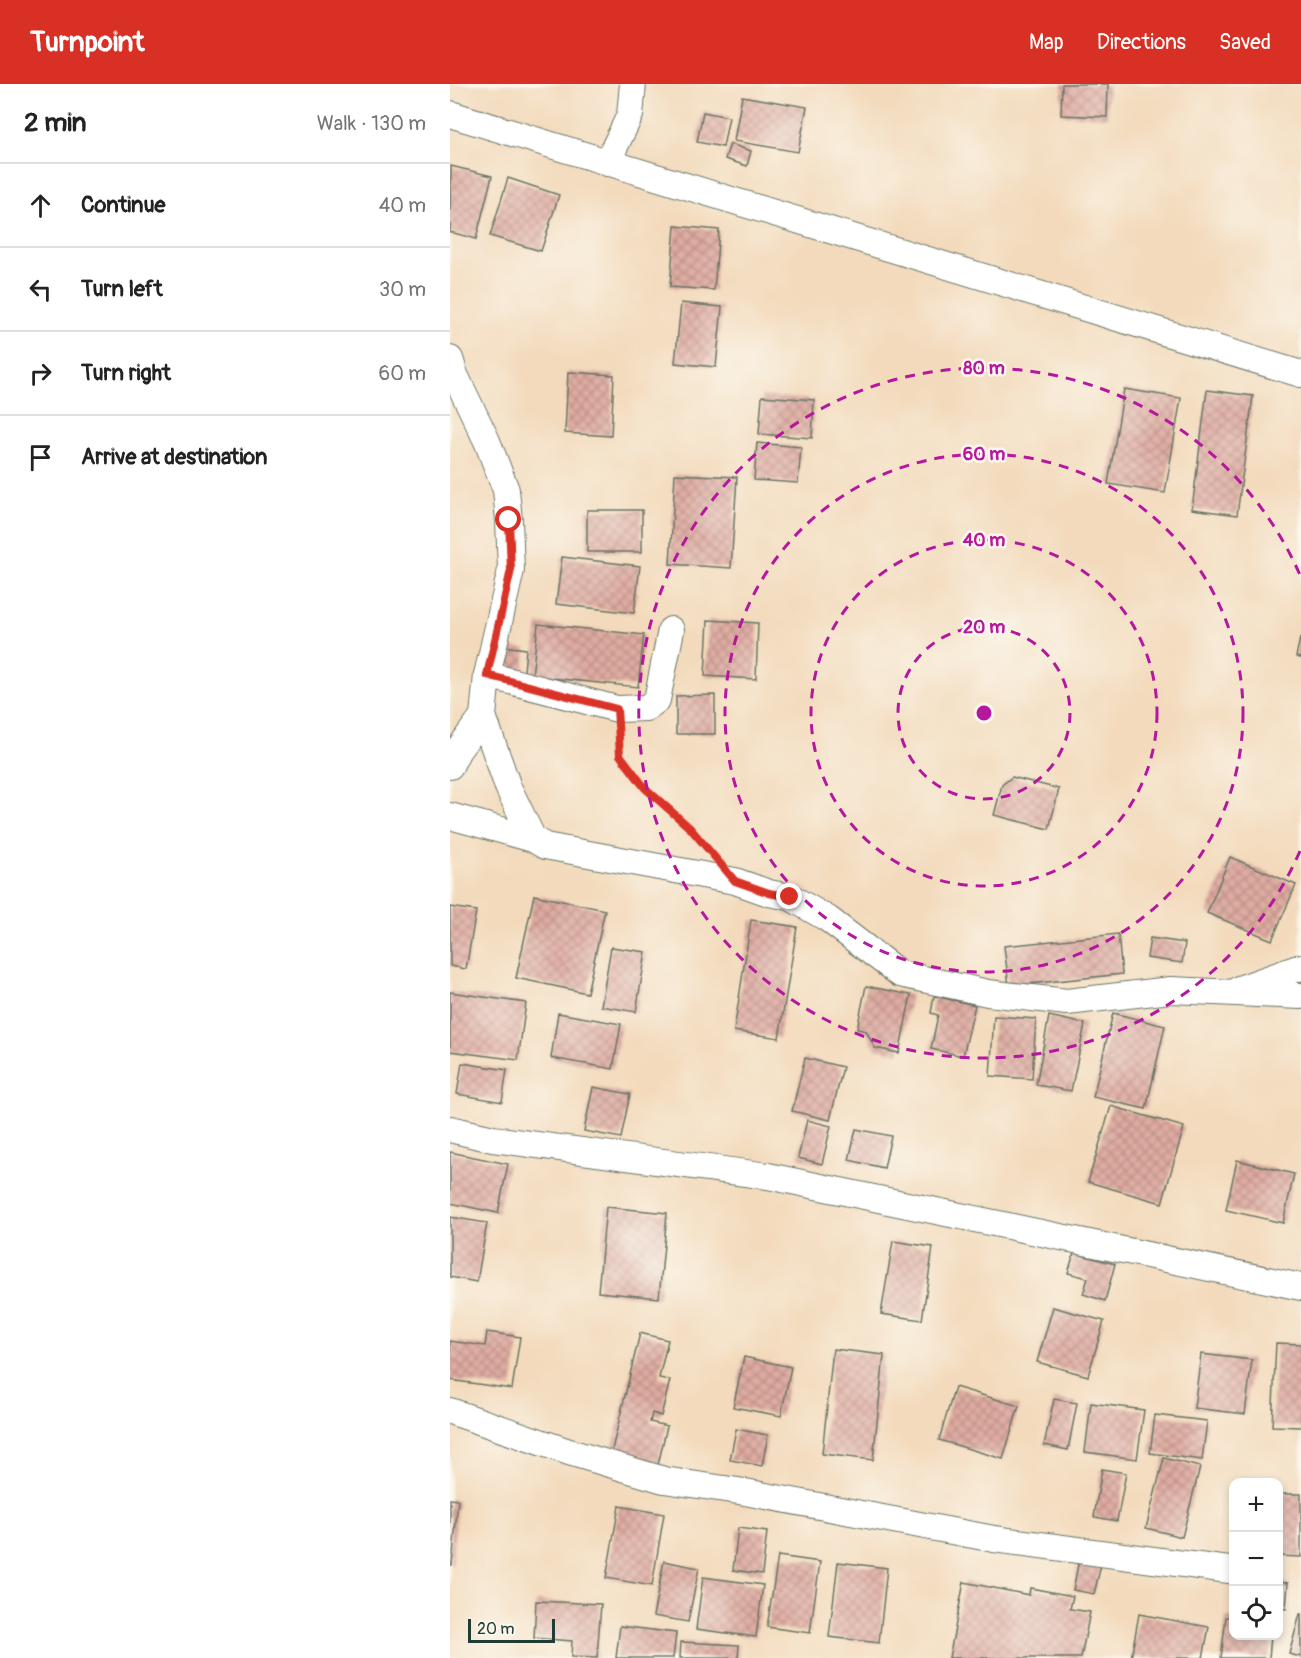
<!DOCTYPE html>
<html lang="en">
<head>
<meta charset="utf-8">
<style>
	body { margin:0; font-family:Pangolin,sans-serif; background:#f6f6f6; color:#222 }
	.controls { position:absolute; right:18px; bottom:18px; display:grid; overflow:hidden; border-radius:12px; box-shadow:0 3px 9px #0003 }
	.controls button { width:54px; height:54px; display:grid; place-items:center; padding:0; border:0; border-bottom:2px solid #e0e0e0; background:#fff; color:#222; font:30px sans-serif }
	.scale { position:absolute; left:18px; bottom:15px; width:87px; box-sizing:border-box; padding-left:6px; border:3px solid #1f3d34; border-top:0; font-size:16px; line-height:21px; white-space:nowrap; color:#1f3d34; -webkit-text-stroke:4px #fbf7ec; paint-order:stroke }
	.stop { position:absolute; width:18px; height:18px; margin:-14px; border:4px solid #d93025; border-radius:50%; background:#fff }
	.stop.end { background:#d93025; border-color:#fff; box-shadow:0 2px 6px #0008 }
	.list { margin:0; padding:0; list-style:none }
	h2 { display:flex; justify-content:space-between; align-items:center; height:78px; margin:0; padding:0 24px; font-size:26px }
	h2 small { font-size:20px; font-weight:400; color:#767676 }
	.list li { display:grid; grid-template-columns:39px 1fr auto; gap:18px; align-items:center; box-sizing:border-box; height:84px; padding:0 24px; border-top:2px solid #e0e0e0 }
	.list b { display:block; font-size:22px; white-space:nowrap }
	.list em { font-size:20px; font-style:normal; color:#767676 }
	.icon { flex:none; width:33px; height:33px; fill:none; stroke:currentColor; stroke-width:2; stroke-linecap:round; stroke-linejoin:round }
	.map { position:relative; flex:none; width:851px; height:1574px; overflow:hidden }
	header { display:flex; align-items:center; gap:36px; box-sizing:border-box; height:84px; padding:0 30px; background:#d93025; color:#fff }
	header strong { font-size:28px }
	nav { display:flex; gap:33px; margin-inline-start:auto; font-size:21px }
	main { display:flex }
	aside { flex:1; background:#fff }
	.map>svg:first-child { display:block }
	.building { fill:url(#building-cross-hatch) }
	.lines { fill:none; stroke-linecap:round; stroke-linejoin:round }
	.street-casing { stroke:#697464; stroke-width:28 }
	.path { stroke:#697464; stroke-width:4; stroke-dasharray:4.5 4.5; stroke-linecap:butt }
	.street { stroke:#fff; stroke-width:26 }
	.route { stroke:#d93025; stroke-width:8 }
	.ring { fill:none; stroke:#b5179e; stroke-width:3; stroke-dasharray:10 8 }
	.centre { fill:#b5179e; stroke:#fbf7ec; stroke-width:3 }
	.ring-label { font-size:18px; text-anchor:middle; font-weight:bold; fill:#b5179e; stroke:#fbf7ec; stroke-width:5; stroke-linejoin:round; paint-order:stroke }
</style>
</head>
<body>
<header>
<strong>Turnpoint</strong>
<nav><a>Map</a><a>Directions</a><a>Saved</a></nav>
</header>
<main>
<aside>
<h2>2 min<small>Walk · 130 m</small></h2>
<ul class="list">
<li><svg class="icon" aria-label="ahead" viewBox="0 0 24 24"><path d="M12 20V5M6 11l6-6 6 6"/></svg><div><b>Continue</b></div><em>40 m</em></li>
<li><svg class="icon" aria-label="left" viewBox="0 0 24 24"><path d="M17 20v-9H6M10 6l-5 5 5 5"/></svg><div><b>Turn left</b></div><em>30 m</em></li>
<li><svg class="icon" aria-label="right" viewBox="0 0 24 24"><path d="M7 20v-9h11M14 6l5 5-5 5"/></svg><div><b>Turn right</b></div><em>60 m</em></li>
<li><svg class="icon" aria-label="arrive" viewBox="0 0 24 24"><path d="M6 21V4h12l-3 4 3 4H6"/></svg><div><b>Arrive at destination</b></div></li>
</ul>
</aside>
<div class="map">
<svg width="851" height="1574" viewBox="0 0 851 1574">
	<defs>
		<pattern id="building-cross-hatch" width="8" height="8" patternUnits="userSpaceOnUse" patternTransform="scale(1.5)"><rect width="8" height="8" fill="#e0aca2"/><path d="M0 0l8 8M0 8l8-8" fill="none" stroke="#b58d85"/></pattern>
	</defs>
	<rect width="100%" height="100%" fill="#fbf7ec"/>
	<filter id="ink" filterUnits="userSpaceOnUse"><feTurbulence type="fractalNoise" baseFrequency=".0167" numOctaves="2"/><feDisplacementMap in="SourceGraphic" scale="12" xChannelSelector="R" yChannelSelector="G"/><feConvolveMatrix kernelMatrix="1 2 1 2 8 2 1 2 1" color-interpolation-filters="sRGB"/></filter>
	<filter id="wash" filterUnits="userSpaceOnUse"><feTurbulence type="fractalNoise" baseFrequency=".008" numOctaves="4" result="noise"/><feDisplacementMap in="SourceGraphic" scale="24" xChannelSelector="R" yChannelSelector="G"/><feGaussianBlur stdDeviation="1.35" result="paint"/><feColorMatrix in="noise" values="0 0 0 0 0 0 0 0 0 0 0 0 0 0 0 0 0 1.4 0 .05"/><feComposite in="paint" operator="in"/></filter>
	<g filter="url(#wash)">
		<rect width="100%" height="100%" fill="#f3dabc"/>
		<g id="blocks">
			<!-- building -->
			<g class="building">
				<path d="M612,0H658L657,33L611,31Z"/>
				<path d="M292,12L357,23L348,68L284,57Z"/>
				<path d="M253,28L279,33L273,63L247,58Z"/>
				<path d="M280,60L301,67L297,82L275,75Z"/>
				<path d="M1,82L42,92L26,155L0,148Z"/>
				<path d="M58,94L109,111L91,167L40,152Z"/>
				<path d="M225,142L269,146L264,206L220,203Z"/>
				<path d="M231,219L272,223L266,283L225,279Z"/>
				<path d="M118,288L164,291L161,352L115,349Z"/>
				<path d="M674,305L731,314L715,409L658,400Z"/>
				<path d="M757,306L803,312L787,431L742,425Z"/>
				<path d="M312,312L364,316L362,354L309,350Z"/>
				<path d="M307,359L351,363L348,399L304,396Z"/>
				<path d="M225,390L287,393L281,484L220,480Z"/>
				<rect x="137" y="426" width="55" height="42"/>
				<path d="M112,473L190,482L184,529L106,520Z"/>
				<path d="M258,536L308,539L306,595L255,592Z"/>
				<path d="M88,540L194,551L188,603L82,592Z"/>
				<path d="M850,554H851V574L846,573Z"/>
				<path d="M52,562L76,565L74,587L49,584Z"/>
				<path d="M265,611V650H226V612Z"/>
				<path d="M562,693L609,705L599,745L544,731L552,701Z"/>
				<path d="M780,773L846,801L822,856L757,829Z"/>
				<path d="M84,811L155,826L137,909L66,894Z"/>
				<path d="M0,823L26,827L16,885L0,882Z"/>
				<path d="M301,836L347,843L329,954L284,947Z"/>
				<path d="M668,850L672,890L559,902L554,862Z"/>
				<path d="M700,854L735,859L732,879L697,874Z"/>
				<path d="M161,863L196,868L186,928L151,922Z"/>
				<path d="M416,902L461,911L449,969L425,964L416,947L407,945Z"/>
				<path d="M0,908L76,919L68,976L0,967Z"/>
				<path d="M484,912L525,921L513,972L481,965L488,931L481,929Z"/>
				<path d="M108,929L171,940L163,985L101,974Z"/>
				<path d="M663,929L715,942L696,1025L643,1013Z"/>
				<path d="M544,932L586,935L582,995L540,992Z"/>
				<path d="M599,932L635,940L621,1007L586,1001Z"/>
				<path d="M355,974L393,983L380,1036L342,1027Z"/>
				<path d="M12,979L57,986L52,1018L7,1010Z"/>
				<path d="M143,1003L180,1010L171,1054L134,1047Z"/>
				<path d="M661,1022L734,1043L712,1119L638,1098Z"/>
				<path d="M357,1036L381,1042L372,1080L348,1074Z"/>
				<path d="M406,1045L441,1052L434,1084L399,1076Z"/>
				<path d="M0,1068L58,1080L48,1129L0,1119Z"/>
				<path d="M787,1076L844,1090L833,1139L776,1126Z"/>
				<path d="M156,1123L217,1129L209,1214L148,1208Z"/>
				<path d="M0,1133L37,1139L27,1198L0,1193Z"/>
				<path d="M443,1157L483,1163L472,1236L431,1230Z"/>
				<path d="M624,1169L665,1180L655,1217L633,1210L638,1194L618,1189Z"/>
				<path d="M603,1223L654,1237L638,1292L587,1278Z"/>
				<path d="M37,1248L70,1253L62,1305L0,1296V1257L35,1262Z"/>
				<path d="M190,1249L218,1256L209,1294L220,1296L211,1332L202,1329L200,1338L217,1342L208,1381L161,1370Z"/>
				<path d="M826,1259L851,1260V1343L822,1342Z"/>
				<path d="M383,1265L434,1271L423,1376L372,1370Z"/>
				<path d="M751,1270L802,1276L795,1330L744,1324Z"/>
				<path d="M294,1273L341,1283L331,1332L283,1323Z"/>
				<path d="M505,1303L569,1322L553,1375L489,1356Z"/>
				<path d="M604,1315L627,1319L618,1366L594,1361Z"/>
				<path d="M641,1319L694,1326L687,1375L635,1368Z"/>
				<path d="M705,1331L757,1337L752,1376L700,1369Z"/>
				<path d="M286,1345L318,1351L312,1382L280,1376Z"/>
				<path d="M714,1374L750,1383L732,1453L696,1444Z"/>
				<path d="M652,1385L676,1389L667,1437L644,1433Z"/>
				<path d="M828,1410H851V1473L828,1472Z"/>
				<path d="M0,1415L8,1416L2,1481H0Z"/>
				<path d="M169,1422L214,1430L202,1502L156,1494Z"/>
				<path d="M288,1444L317,1448L312,1490L283,1486Z"/>
				<path d="M328,1472L370,1478L360,1549L317,1543Z"/>
				<path d="M629,1476L651,1481L644,1510L623,1506Z"/>
				<path d="M214,1477L249,1484L238,1538L203,1532Z"/>
				<path d="M388,1478L437,1484L429,1559L379,1553Z"/>
				<path d="M253,1493L313,1501L306,1553L246,1545Z"/>
				<path d="M514,1498L579,1511L580,1504L623,1512L620,1525L640,1528L631,1574H499Z"/>
				<path d="M828,1498L838,1499L836,1525L828,1524Z"/>
				<path d="M86,1517L151,1520L147,1574L121,1573L122,1557L84,1554Z"/>
				<path d="M689,1530L759,1543L753,1574H681Z"/>
				<path d="M850,1530H851V1573L839,1570Z"/>
				<path d="M776,1533L784,1534V1552H821L819,1574H771Z"/>
				<path d="M170,1542L226,1549L223,1574H166Z"/>
				<path d="M231,1558L289,1561L288,1574H230Z"/>
			</g>
		</g>
	</g>
	<g filter="url(#ink)">
		<use href="#blocks" fill-opacity="0" stroke="#697464" stroke-width="1.5"/>
		<g class="lines">
			<defs>
				<g id="street">
					<path d="M0,30L851,290"/>
					<path d="M157,79L180,31L183,0"/>
					<path d="M0,275L5,291L37,357L56,406L59,436L61,486L37,591L33,632L8,666L0,682"/>
					<path d="M37,591L167,625L196,624L207,616L221,546"/>
					<path d="M33,632L58,703L83,755"/>
					<path d="M0,732L83,755L95,762L285,797L319,809L340,813L378,835L450,890L538,909L617,918L721,906L851,912"/>
					<path d="M789,905L851,883"/>
					<path d="M0,1045L43,1055L318,1092L851,1203"/>
					<path d="M0,1327L119,1368L214,1396L295,1408L544,1455L779,1486"/>
				</g>
			</defs>
			<!-- street casing -->
			<use href="#street" class="street-casing"/>
			<!-- path -->
			<path class="path" d="M169,651L170,671L195,704L240,744L257,765"/>
			<!-- street -->
			<use href="#street" class="street"/>
		</g>
	</g>
	<g class="lines" filter="url(#ink)">
		<!-- route -->
		<path class="route" d="M59,436L61,486L37,591L167,625L170,671L195,704L240,744L285,797L319,809L340,813"/>
	</g>
	<!-- distance rings -->
	<g class="ring">
		<circle cx="534" cy="629" r="86"/>
		<circle cx="534" cy="629" r="173"/>
		<circle cx="534" cy="629" r="259"/>
		<path d="M850 767A345 345 0 1 1 850 491"/>
	</g>
	<circle cx="534" cy="629" r="9" class="centre"/>
	<g class="ring-label">
		<text x="534" y="290">80 m</text>
		<text x="534" y="376">60 m</text>
		<text x="534" y="462">40 m</text>
		<text x="534" y="549">20 m</text>
	</g>
</svg>
<div class="controls">
<button>+</button>
<button>−</button>
<button><svg class="icon" aria-label="locate" viewBox="0 0 24 24"><circle cx="12" cy="12" r="6"/><path d="M12 2v4M12 18v4M2 12h4M18 12h4"/></svg></button>
</div>
<div class="scale">20 m</div>
<div class="stop" style="left:59px;top:436px"></div>
<div class="stop end" style="left:340px;top:813px"></div>
</div>
</main>
</body>
</html>
